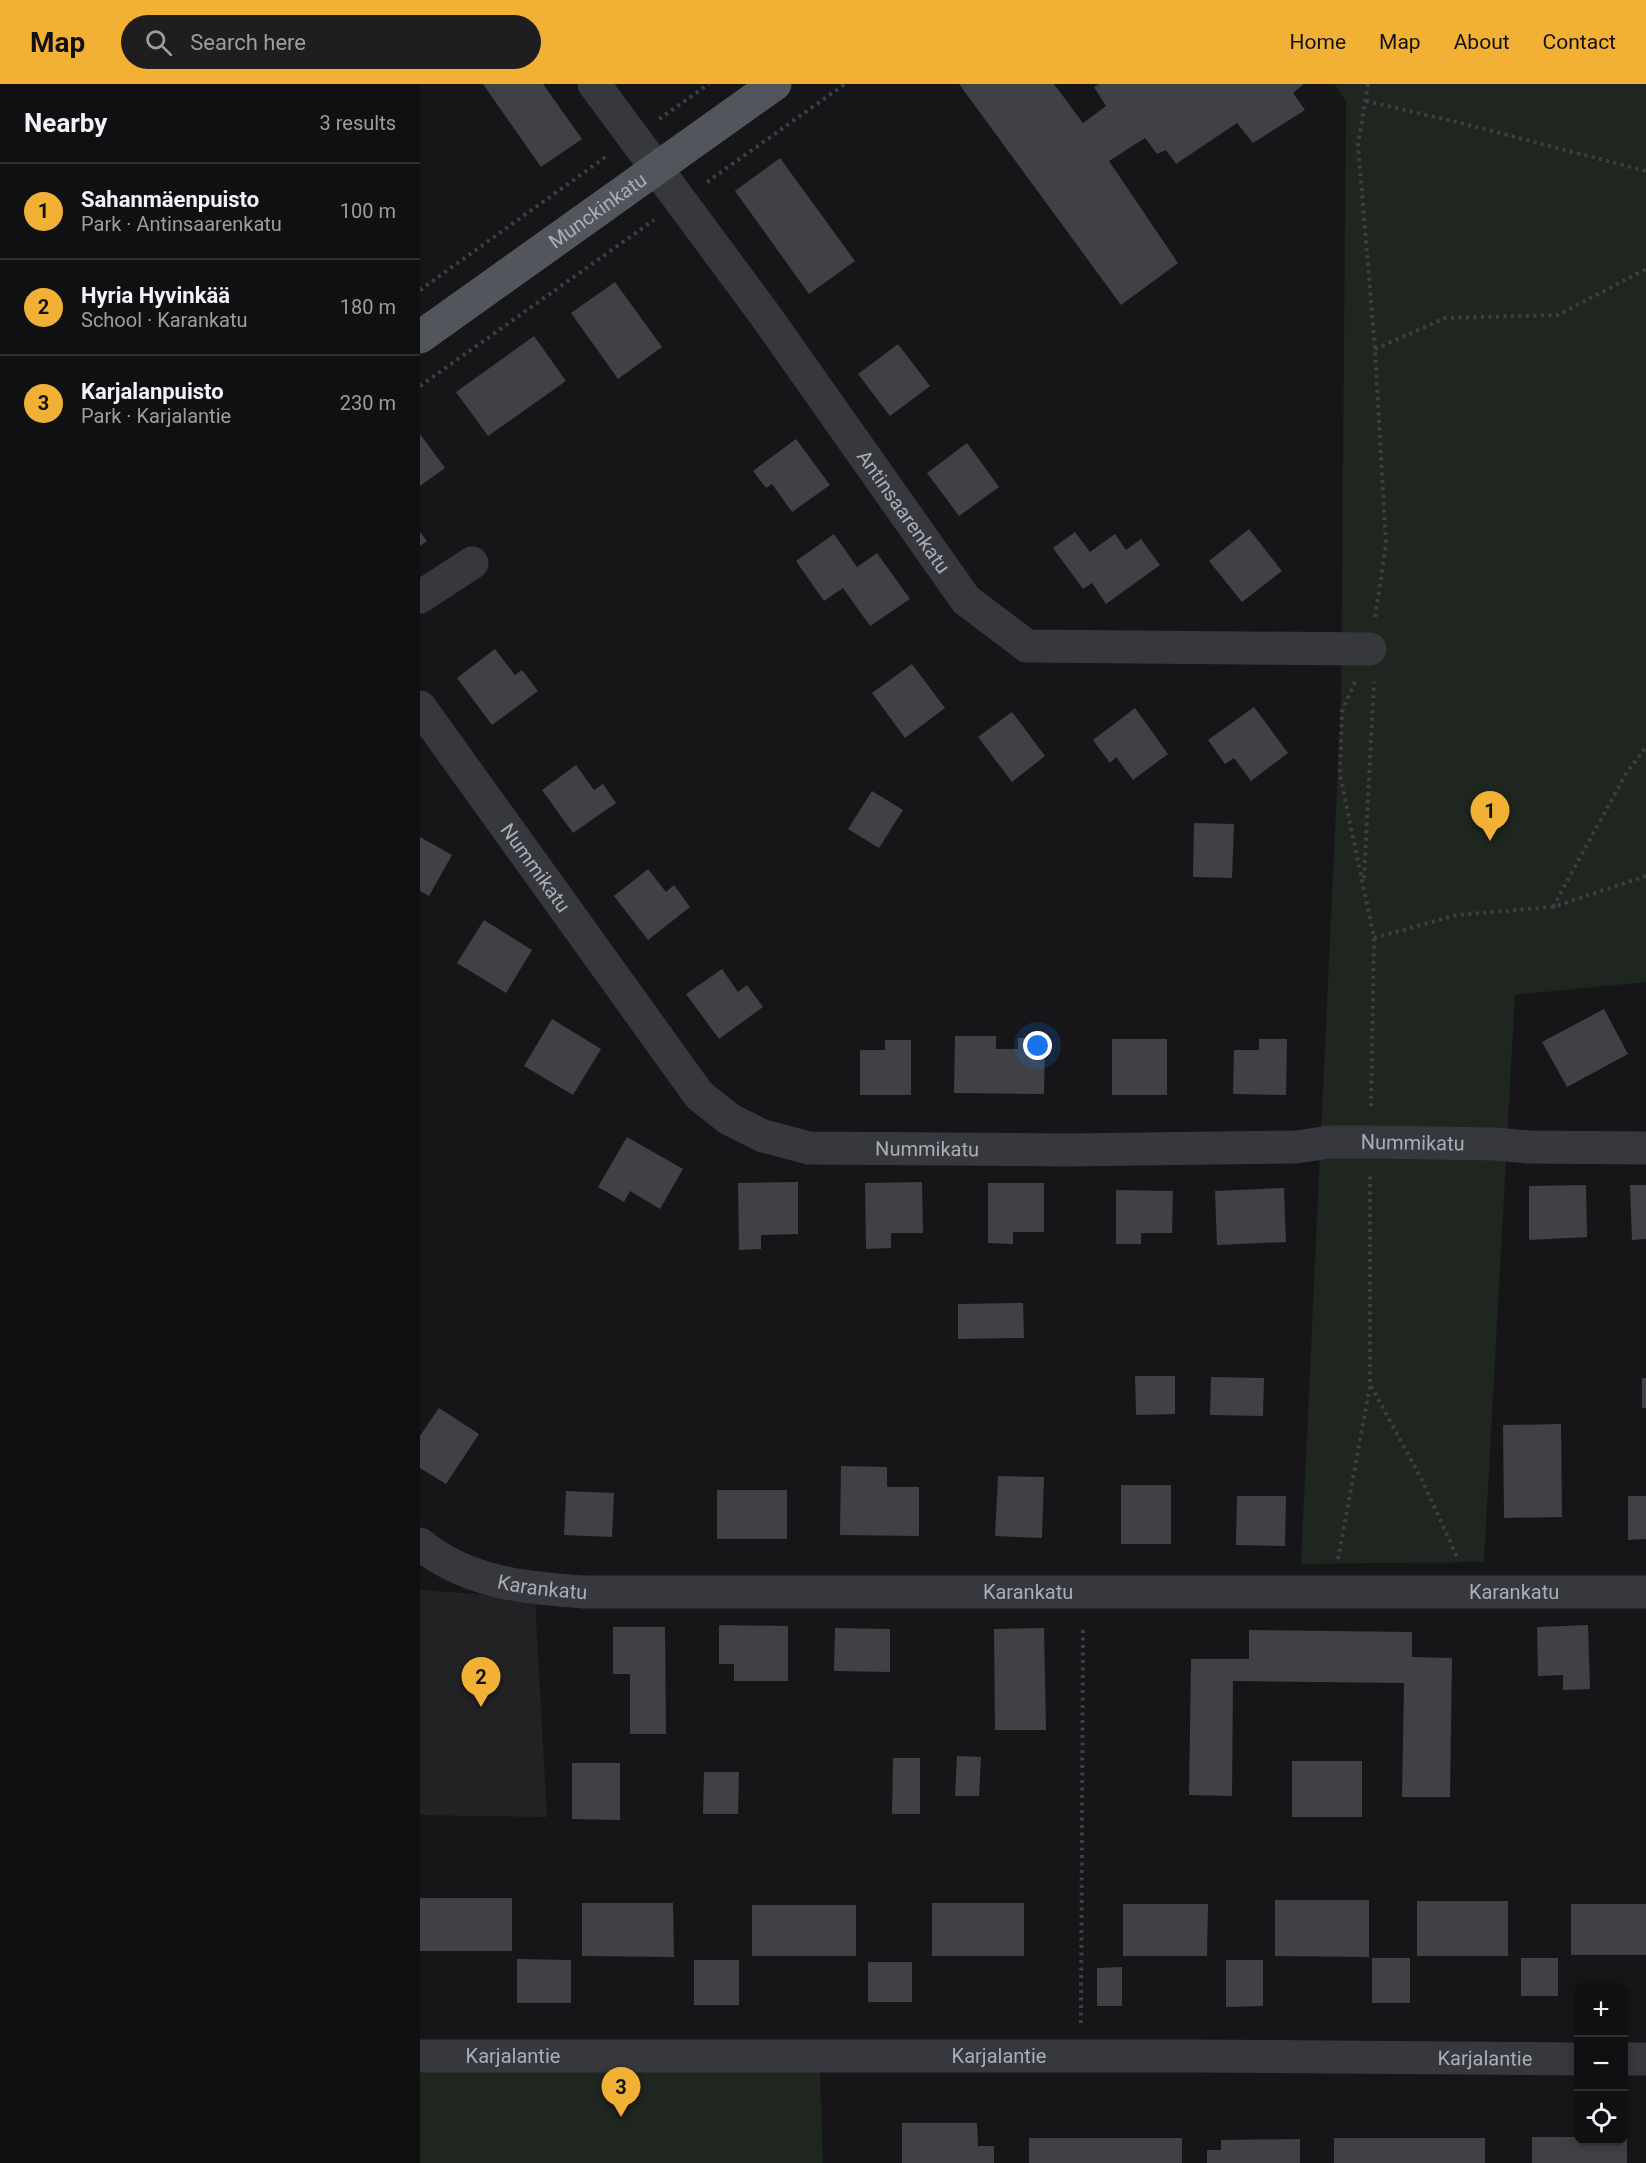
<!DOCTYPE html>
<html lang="en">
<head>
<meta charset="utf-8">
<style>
	body { margin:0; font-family:Roboto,sans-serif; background:#1e1e20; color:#f1f3f6 }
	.controls { position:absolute; right:18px; bottom:18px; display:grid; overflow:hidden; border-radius:12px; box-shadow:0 3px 9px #0003 }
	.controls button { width:54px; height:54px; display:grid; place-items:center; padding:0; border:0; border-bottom:2px solid #303032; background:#101012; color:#f1f3f6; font:30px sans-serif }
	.you { position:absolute; left:618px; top:962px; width:21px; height:21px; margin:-15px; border:4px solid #fff; border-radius:50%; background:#1a73e8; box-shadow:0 0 0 9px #1a73e833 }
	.badge { display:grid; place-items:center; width:39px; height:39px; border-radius:50%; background:#f2b134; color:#111; font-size:20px; font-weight:700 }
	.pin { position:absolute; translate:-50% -50px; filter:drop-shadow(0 2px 3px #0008) }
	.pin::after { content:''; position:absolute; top:32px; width:21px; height:18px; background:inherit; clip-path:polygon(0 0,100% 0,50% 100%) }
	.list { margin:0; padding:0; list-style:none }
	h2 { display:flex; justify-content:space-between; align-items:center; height:78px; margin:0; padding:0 24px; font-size:26px }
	h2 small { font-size:20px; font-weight:400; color:#9c9d9f }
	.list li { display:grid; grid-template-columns:39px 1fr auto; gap:18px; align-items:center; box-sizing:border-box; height:96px; padding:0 24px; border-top:2px solid #303032 }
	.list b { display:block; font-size:22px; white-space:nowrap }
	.list p { margin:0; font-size:20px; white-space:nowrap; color:#9c9d9f }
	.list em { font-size:20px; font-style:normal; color:#9c9d9f }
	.icon { flex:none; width:33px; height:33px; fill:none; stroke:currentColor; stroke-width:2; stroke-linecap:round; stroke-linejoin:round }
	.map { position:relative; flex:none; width:1226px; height:2079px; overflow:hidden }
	header { display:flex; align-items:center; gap:36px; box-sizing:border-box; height:84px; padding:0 30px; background:#f2b134; color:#111 }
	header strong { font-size:28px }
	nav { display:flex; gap:33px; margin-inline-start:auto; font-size:21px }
	.search { width:420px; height:54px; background:#1e1e20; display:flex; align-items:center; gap:15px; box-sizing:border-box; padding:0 21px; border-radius:33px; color:#9c9d9f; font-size:22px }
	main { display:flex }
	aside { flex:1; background:#101012 }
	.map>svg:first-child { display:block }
	.built { fill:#222225 }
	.green { fill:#1e261f }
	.building { fill:#404145 }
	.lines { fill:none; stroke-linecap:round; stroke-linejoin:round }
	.path { stroke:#3d3f44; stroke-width:4; stroke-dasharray:3 4.5; stroke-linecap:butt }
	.minor { stroke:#37383d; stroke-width:33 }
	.major { stroke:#53555c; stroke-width:33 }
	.labels { text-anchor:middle; stroke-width:4.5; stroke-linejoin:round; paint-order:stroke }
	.street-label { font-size:20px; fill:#a8adb8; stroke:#111113 }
</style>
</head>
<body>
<header>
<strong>Map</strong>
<div class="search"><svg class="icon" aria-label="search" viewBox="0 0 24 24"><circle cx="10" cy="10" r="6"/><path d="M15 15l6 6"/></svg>Search here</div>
<nav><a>Home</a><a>Map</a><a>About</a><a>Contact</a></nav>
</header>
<main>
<aside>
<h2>Nearby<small>3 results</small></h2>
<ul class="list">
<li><span class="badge">1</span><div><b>Sahanmäenpuisto</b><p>Park · Antinsaarenkatu</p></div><em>100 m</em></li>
<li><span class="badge">2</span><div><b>Hyria Hyvinkää</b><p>School · Karankatu</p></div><em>180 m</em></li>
<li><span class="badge">3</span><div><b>Karjalanpuisto</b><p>Park · Karjalantie</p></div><em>230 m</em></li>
</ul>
</aside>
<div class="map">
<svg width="1226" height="2079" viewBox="0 0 1226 2079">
	<rect width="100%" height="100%" fill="#161618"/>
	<!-- built -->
	<path class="built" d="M0,1506L115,1514L127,1733L0,1731Z"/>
	<!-- green -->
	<g class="green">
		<path d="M914,0H1226V898L1095,911L1064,1478L881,1480L921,617L926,17Z"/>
		<path d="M0,1986H400L403,2079H0Z"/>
	</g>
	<!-- building -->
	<g class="building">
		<path d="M63,0H123L162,55L121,83Z"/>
		<path d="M539,0H634L663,39L686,22L674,3L679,0H884L873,9L885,26L833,59L817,39L756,80L746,66L737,70L725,54L689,77L758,179L701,221Z"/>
		<path d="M360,74L435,177L389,210L315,107Z"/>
		<path d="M195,198L242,263L198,295L151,229Z"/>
		<path d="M114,252L146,297L68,352L36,308Z"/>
		<path d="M478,260L510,302L470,332L438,290Z"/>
		<path d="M0,350L25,384L0,402Z"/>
		<path d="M376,355L410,401L372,428L352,400L346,404L333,387Z"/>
		<path d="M547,359L579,403L539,432L507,389Z"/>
		<path d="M829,445L862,487L822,518L789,477Z"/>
		<path d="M0,448L7,457L0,462Z"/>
		<path d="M655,448L670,468L695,450L706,466L721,455L740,481L686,520L672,499L663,505L633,464Z"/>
		<path d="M414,450L437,483L457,469L490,515L450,542L423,504L404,517L376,477Z"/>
		<path d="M75,565L95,591L102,586L118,607L72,641L37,594Z"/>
		<path d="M492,580L525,624L485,654L452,609Z"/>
		<path d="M834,623L868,669L831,697L814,674L805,680L788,656Z"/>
		<path d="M715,624L748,670L713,696L696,673L690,679L673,656Z"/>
		<path d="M592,628L625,672L592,698L558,653Z"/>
		<path d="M156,681L174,706L183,700L196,719L153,749L122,706Z"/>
		<path d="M452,707L483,726L459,764L428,745Z"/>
		<path d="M774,739L814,740L812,794L773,793Z"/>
		<path d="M0,753L32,771L9,812L0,807Z"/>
		<path d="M228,785L246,808L254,801L270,823L228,856L194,812Z"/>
		<path d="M64,836L112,866L86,909L37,879Z"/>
		<path d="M302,885L318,908L327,901L343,923L299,955L266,910Z"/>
		<path d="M1184,925L1208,970L1147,1003L1122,958Z"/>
		<path d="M132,935L181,965L153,1011L104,982Z"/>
		<path d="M535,952H576V965H598V954H625L624,1010L534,1009Z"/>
		<rect x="692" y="955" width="55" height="56"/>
		<path d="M839,955H867L866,1011L813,1010L814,966H839Z"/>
		<path d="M465,956H491V1011H440V966H465Z"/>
		<path d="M207,1053L263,1085L240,1125L210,1107L204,1118L178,1103Z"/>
		<path d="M378,1098V1150L341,1151V1165L319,1166L318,1099Z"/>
		<path d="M502,1098L503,1149H471V1164L446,1165L445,1099Z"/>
		<path d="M568,1099H624V1148H593V1160L568,1159Z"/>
		<path d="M1166,1101L1167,1153L1109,1156V1102Z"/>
		<path d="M1210,1101H1226V1155L1212,1156Z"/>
		<path d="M864,1104L866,1158L797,1161L795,1107Z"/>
		<path d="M696,1106L753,1107L752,1149H721V1160H696Z"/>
		<path d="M603,1219L604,1254L538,1255V1220Z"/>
		<path d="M715,1292H755V1330L716,1331Z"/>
		<path d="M791,1293L844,1294L843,1332L790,1331Z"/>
		<rect x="1222" y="1294" width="4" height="30"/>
		<path d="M19,1324L59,1350L26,1400L0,1384V1352Z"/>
		<path d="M1141,1340L1142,1433L1084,1434L1083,1341Z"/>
		<path d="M421,1382L467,1383V1403H499V1452L420,1451Z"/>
		<path d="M578,1392L624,1393L622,1454L575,1452Z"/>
		<rect x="701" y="1401" width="50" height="59"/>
		<rect x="297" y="1406" width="70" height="49"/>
		<path d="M146,1407L194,1409L192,1453L144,1451Z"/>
		<path d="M817,1412H866L865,1462L816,1461Z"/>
		<path d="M1208,1412H1226V1455L1208,1456Z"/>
		<path d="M299,1541L368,1542V1597H314V1580H299Z"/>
		<path d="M1168,1541L1170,1605L1143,1606V1591L1118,1592L1117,1543Z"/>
		<path d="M193,1543H245L246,1650H210V1590H193Z"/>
		<path d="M415,1544L470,1545V1588L414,1587Z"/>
		<path d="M624,1544L626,1646H575L574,1545Z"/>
		<path d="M829,1546L992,1548V1573L1032,1574L1030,1713H982L984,1599L813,1597L812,1712L769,1711L771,1575H829Z"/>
		<path d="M537,1672L561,1673L559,1712H535Z"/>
		<path d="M473,1674H500V1730H472Z"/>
		<rect x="872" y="1677" width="70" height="56"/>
		<path d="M152,1679H200V1736L152,1735Z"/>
		<path d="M284,1688H319L318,1730H283Z"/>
		<rect x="0" y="1814" width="92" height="53"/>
		<path d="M855,1816H949V1873L855,1872Z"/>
		<rect x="997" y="1817" width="91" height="55"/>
		<path d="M162,1819H253L254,1873L162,1872Z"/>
		<rect x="512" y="1819" width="92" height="53"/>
		<path d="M703,1820H788L787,1872H703Z"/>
		<rect x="1151" y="1820" width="75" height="51"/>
		<rect x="332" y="1821" width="104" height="51"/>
		<rect x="952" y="1874" width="38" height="45"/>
		<rect x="1101" y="1874" width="37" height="38"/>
		<path d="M97,1875L151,1876V1919H97Z"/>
		<rect x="274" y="1876" width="45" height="45"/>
		<path d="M806,1876H843V1922L806,1923Z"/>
		<rect x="448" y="1878" width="44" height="40"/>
		<path d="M702,1883V1922H677V1884Z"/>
		<path d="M482,2039H557L558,2062H574V2079H482Z"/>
		<path d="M1112,2053H1158V2056H1204V2053H1207V2079H1112Z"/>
		<rect x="609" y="2054" width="153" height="25"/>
		<rect x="914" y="2054" width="151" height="25"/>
		<path d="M880,2055V2079H787V2066H801V2056Z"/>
	</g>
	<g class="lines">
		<!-- path -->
		<g class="path">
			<path d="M948,0L938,61L955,265L966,461L955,534"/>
			<path d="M946,17L1045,40L1226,87"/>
			<path d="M239,35L289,0"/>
			<path d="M287,98L425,0"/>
			<path d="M0,206L187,72"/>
			<path d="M955,265L1025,234L1138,231L1226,185"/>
			<path d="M0,302L234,136"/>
			<path d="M935,598L922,627L920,691L954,854L951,1025"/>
			<path d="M944,794L954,598"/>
			<path d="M1133,823L1207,688L1226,663"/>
			<path d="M954,854L1037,831L1133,823L1226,792"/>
			<path d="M951,1302L1002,1396L1038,1475"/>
			<path d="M918,1475L950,1302V1090"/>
			<path d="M661,1939L663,1542"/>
		</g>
		<!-- minor -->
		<g class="minor">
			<path id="s1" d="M174,0L345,231L546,516L607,562L950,565"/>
			<path d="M0,513L52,479"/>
			<path id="s2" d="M0,623L279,1011L309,1035L343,1052L389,1064L648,1066L876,1063L910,1058H951L1075,1060L1109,1063L1226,1064"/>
			<path id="s3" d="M0,1460C47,1499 106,1504 164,1508H1226"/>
			<path id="s4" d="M0,1972H776L1158,1975"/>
			<path d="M1204,1975H1226"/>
		</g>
		<!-- major -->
		<path class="major" id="s5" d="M0,253L355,0"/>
	</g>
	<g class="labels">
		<!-- street labels -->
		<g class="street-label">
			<text dy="7" stroke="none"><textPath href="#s5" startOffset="218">Munckinkatu</textPath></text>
			<text dy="7" stroke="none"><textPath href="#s1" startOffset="528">Antinsaarenkatu</textPath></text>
			<text dy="7" stroke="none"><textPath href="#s2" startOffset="198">Nummikatu</textPath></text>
			<text dy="7" stroke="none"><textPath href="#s2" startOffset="1206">Nummikatu</textPath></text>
			<text dy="7" stroke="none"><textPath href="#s2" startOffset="720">Nummikatu</textPath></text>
			<text dy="7" stroke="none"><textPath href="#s3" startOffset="132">Karankatu</textPath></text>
			<text dy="7" stroke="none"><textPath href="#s3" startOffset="618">Karankatu</textPath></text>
			<text dy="7" stroke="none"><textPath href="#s3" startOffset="1104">Karankatu</textPath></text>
			<text dy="7" stroke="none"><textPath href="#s4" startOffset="93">Karjalantie</textPath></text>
			<text dy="7" stroke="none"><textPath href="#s4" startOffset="579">Karjalantie</textPath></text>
			<text dy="7" stroke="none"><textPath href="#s4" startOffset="1065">Karjalantie</textPath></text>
		</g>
	</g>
</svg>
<div class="controls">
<button>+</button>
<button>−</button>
<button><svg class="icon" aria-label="locate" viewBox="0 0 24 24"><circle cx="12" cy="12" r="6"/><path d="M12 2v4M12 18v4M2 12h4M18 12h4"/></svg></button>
</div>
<div class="you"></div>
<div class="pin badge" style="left:1070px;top:757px">1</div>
<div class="pin badge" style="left:61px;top:1623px">2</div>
<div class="pin badge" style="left:201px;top:2033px">3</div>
</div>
</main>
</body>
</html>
